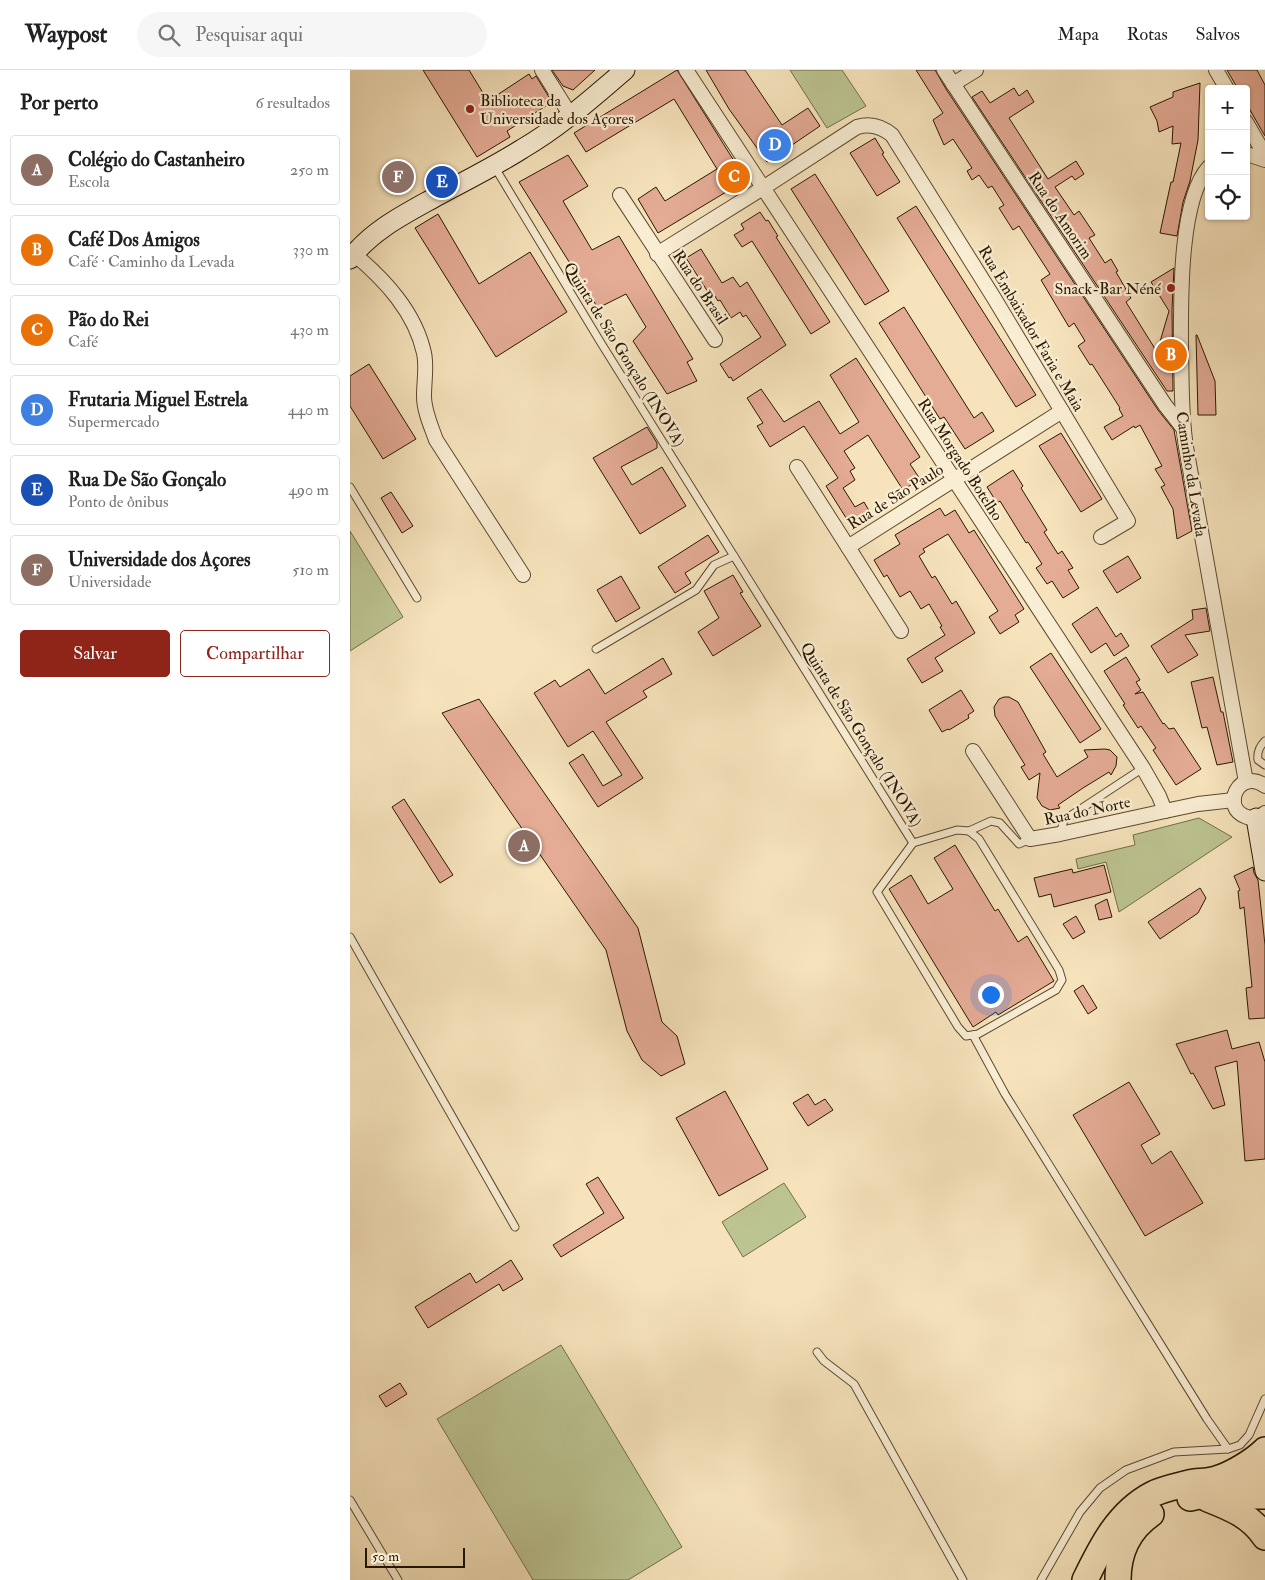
<!DOCTYPE html>
<html lang="pt">
<head>
<meta charset="utf-8">
<style>
	body { margin:0; font-family:"IM FELL Double Pica",serif; background:#f6f6f6; color:#202124 }
	.controls { position:absolute; right:15px; top:15px; display:grid; overflow:hidden; border-radius:5px; box-shadow:0 1px 4px #0004 }
	.controls button { width:45px; height:45px; display:grid; place-items:center; padding:0; border:0; border-bottom:1px solid #e0e0e0; background:#fff; color:#202124; font:25px sans-serif }
	.scale { position:absolute; left:15px; bottom:12px; width:100px; box-sizing:border-box; padding-left:5px; border:2px solid #291700; border-top:0; font-size:14px; line-height:18px; white-space:nowrap; color:#291700; -webkit-text-stroke:4px #f9edd3; paint-order:stroke }
	.you { position:absolute; left:640px; top:924px; width:18px; height:18px; margin:-12px; border:4px solid #fff; border-radius:50%; background:#1a73e8; box-shadow:0 0 0 8px #1a73e833 }
	.badge { display:grid; place-items:center; width:32px; height:32px; border-radius:50%; background:#8f2418; color:#fff; font-size:16px; font-weight:700 }
	.pin { position:absolute; translate:-50% -50%; border:2px solid #fff; box-shadow:0 1px 5px #0006 }
	.list { margin:0; padding:0; list-style:none }
	h2 { display:flex; justify-content:space-between; align-items:center; height:65px; margin:0; padding:0 20px; font-size:21px }
	h2 small { font-size:16px; font-weight:400; color:#757577 }
	.list li { display:grid; grid-template-columns:32px 1fr auto; gap:15px; align-items:center; box-sizing:border-box; height:70px; margin:0 10px 10px; padding:0 10px; border:1px solid #e0e0e0; border-radius:5px }
	.list b { display:block; font-size:19px; white-space:nowrap }
	.list p { margin:0; font-size:16px; white-space:nowrap; color:#757577 }
	.list em { font-size:16px; font-style:normal; color:#757577 }
	.actions { display:flex; gap:10px; padding:15px 20px }
	.actions a { flex:1; padding:11px 0; border:1px solid #8f2418; border-radius:5px; text-align:center; font-size:18px; color:#8f2418 }
	.actions .main { background:#8f2418; color:#fff }
	.icon { flex:none; width:28px; height:28px; fill:none; stroke:currentColor; stroke-width:2; stroke-linecap:round; stroke-linejoin:round }
	.map { position:relative; flex:none; width:915px; height:1510px; overflow:hidden }
	header { display:flex; align-items:center; gap:30px; box-sizing:border-box; height:70px; padding:0 25px; background:#fff; border-bottom:1px solid #e0e0e0 }
	header strong { font-size:24px }
	nav { display:flex; gap:28px; margin-inline-start:auto; font-size:18px }
	.search { width:350px; height:45px; background:#f6f6f6; display:flex; align-items:center; gap:12px; box-sizing:border-box; padding:0 18px; border-radius:28px; color:#757577; font-size:19px }
	main { display:flex }
	aside { flex:1; background:#fff }
	.map>svg:first-child { display:block }
	.green { fill:#bcc491; stroke:#726e48 }
	.building { fill:#e4ab95; stroke:#291700 }
	.lines { fill:none; stroke-linecap:round; stroke-linejoin:round }
	.lane-casing { stroke:#5c4a2f; stroke-width:9 }
	.street-casing { stroke:#5c4a2f; stroke-width:16 }
	.secondary-casing { stroke:#291700; stroke-width:21 }
	.highway-casing { stroke:#291700; stroke-width:28 }
	.lane { stroke:#f9edd3; stroke-width:7 }
	.street { stroke:#f9edd3; stroke-width:14 }
	.secondary { stroke:#f9edd3; stroke-width:19 }
	.highway { stroke:#f6e3bc; stroke-width:25 }
	.poi-dot { fill:#8f2418; stroke:#f9edd3; stroke-width:2 }
	.labels { text-anchor:middle; stroke-width:4.5; stroke-linejoin:round; paint-order:stroke }
	.poi-label { font-size:16px; fill:#291700; stroke:#f9edd3; text-anchor:start }
	.street-label { font-size:16px; fill:#291700; stroke:#f9edd3 }
</style>
</head>
<body>
<header>
<strong>Waypost</strong>
<div class="search"><svg class="icon" aria-label="search" viewBox="0 0 24 24"><circle cx="10" cy="10" r="6"/><path d="M15 15l6 6"/></svg>Pesquisar aqui</div>
<nav><a>Mapa</a><a>Rotas</a><a>Salvos</a></nav>
</header>
<main>
<aside>
<h2>Por perto<small>6 resultados</small></h2>
<ul class="list">
<li><span class="badge" style="background:#8d6e63">A</span><div><b>Colégio do Castanheiro</b><p>Escola</p></div><em>250 m</em></li>
<li><span class="badge" style="background:#e8710a">B</span><div><b>Café Dos Amigos</b><p>Café · Caminho da Levada</p></div><em>330 m</em></li>
<li><span class="badge" style="background:#e8710a">C</span><div><b>Pão do Rei</b><p>Café</p></div><em>430 m</em></li>
<li><span class="badge" style="background:#3f7fe0">D</span><div><b>Frutaria Miguel Estrela</b><p>Supermercado</p></div><em>440 m</em></li>
<li><span class="badge" style="background:#1a4fb4">E</span><div><b>Rua De São Gonçalo</b><p>Ponto de ônibus</p></div><em>490 m</em></li>
<li><span class="badge" style="background:#8d6e63">F</span><div><b>Universidade dos Açores</b><p>Universidade</p></div><em>510 m</em></li>
</ul>
<div class="actions"><a class="main">Salvar</a><a>Compartilhar</a></div>
</aside>
<div class="map">
<svg width="915" height="1510" viewBox="0 0 915 1510">
	<rect width="100%" height="100%" fill="#f6e3bc"/>
	<filter id="stains"><feTurbulence type="fractalNoise" baseFrequency=".004" numOctaves="4"/><feColorMatrix values="0 0 0 0 .2 0 0 0 0 .09 0 0 0 0 .02 0 0 0 .5 -.17"/></filter>
	<radialGradient id="worn" r=".72"><stop offset=".6" stop-color="#630" stop-opacity="0"/><stop offset="1" stop-color="#630" stop-opacity=".3"/></radialGradient>
	<!-- green -->
	<g class="green">
		<path d="M440,0H492L516,36L477,58Z"/>
		<path d="M0,461L53,547L0,581Z"/>
		<path d="M849,748L882,767L769,842L756,792L728,799L726,789L785,775L783,765Z"/>
		<path d="M434,1113L456,1147L393,1187L372,1152Z"/>
		<path d="M211,1275L332,1477L278,1510H183L87,1349Z"/>
	</g>
	<!-- building -->
	<g class="building">
		<path d="M73,0H119L138,31L179,4L182,9L186,6L202,32L157,61L160,67L127,87Z"/>
		<path d="M202,0H245L223,20L213,16Z"/>
		<path d="M327,0L396,110L308,163L288,129L306,117L315,131L367,99L324,29L236,82L224,63Z"/>
		<path d="M356,0H395L432,55L458,38L470,56L417,92L379,39Z"/>
		<path d="M566,0H585L596,19L808,340L824,360L842,461L827,469L823,439L811,417L815,415L805,399L812,396L790,355L785,358L784,356L762,370L754,357L773,346L769,339L770,338L742,294L740,295L728,276L735,271L724,253L719,257L691,210L700,204L669,156L663,160L649,138L654,135L642,116L638,118L629,105L622,110L617,101L622,98L603,69L594,75L583,50L593,43Z"/>
		<path d="M877,0H907L915,15V66L896,33V19H888Z"/>
		<path d="M850,13L848,70L840,111L833,132L827,166L810,163L821,112H823L831,73L822,74L823,56L809,62L807,51L800,37L823,27V22Z"/>
		<path d="M664,18L669,26L677,20L684,32L659,48L698,109L726,91L734,104L725,110L722,106L705,117L724,145L729,141L745,165L739,168L755,193L761,189L768,201L766,202L781,228L776,232L807,282L819,241L801,212L824,198L822,239L823,321H817L622,27L632,21L640,33Z"/>
		<path d="M525,68L534,83L532,84L550,112L527,126L500,83Z"/>
		<path d="M218,85L238,116L213,131L242,180L269,166L343,289L337,292L347,311L317,324L283,271L296,257L276,224L248,238L169,112Z"/>
		<path d="M465,104L539,221L515,235L441,119Z"/>
		<path d="M566,136L686,325L666,337L547,148Z"/>
		<path d="M410,142L416,151L418,150L428,166L426,167L480,252L461,264L402,171L392,177L384,165L394,159L391,154Z"/>
		<path d="M88,144L129,214L180,182L217,242L146,287L65,158Z"/>
		<path d="M351,179L372,213L383,207L390,217L397,212L436,275L383,311L381,307L379,308L370,294L411,267L396,245L393,247L390,242L381,248L370,230L368,231L361,220L358,222L336,188Z"/>
		<path d="M554,237L624,348L632,342L644,361L615,379L594,347L590,349L529,253Z"/>
		<path d="M846,265H847L865,311L866,345H848Z"/>
		<path d="M506,288L570,387L560,394L570,409L553,420L518,365L494,381L505,398L500,401L505,410L493,418L505,437L514,432L521,444L506,453L503,448L498,451L476,416L488,408L454,356L420,377L407,356L413,353L397,328L411,319L434,352L469,331L490,364L509,352L480,305Z"/>
		<path d="M19,294L66,369L33,389L0,336V306Z"/>
		<path d="M297,357L307,373V378L271,397L282,415L312,397L336,436L290,464L243,388Z"/>
		<path d="M711,363L752,429L731,442L689,376Z"/>
		<path d="M663,400L673,416L671,418L697,460L694,462L708,484L712,481L723,498L718,500L729,518L713,528L702,511L697,514L686,498L692,494L678,472L676,473L650,431L647,433L637,417Z"/>
		<path d="M41,422L63,456L52,463L31,428Z"/>
		<path d="M590,438L595,446L605,440L619,463L624,460L674,539L665,545L669,552L650,564L639,547L648,541L598,464L573,479L575,482L569,486L582,508L585,506L602,534L606,531L625,563L585,588L593,601L572,613L557,589L595,565L590,557L592,556L579,534L571,539L560,521L550,527L537,505L534,507L524,490L550,474L545,465Z"/>
		<path d="M358,465L369,482L335,503L341,513L325,523L308,497Z"/>
		<path d="M778,486L791,508L767,523L753,501Z"/>
		<path d="M383,505L393,522L390,523L411,556L363,586L348,562L369,548L354,521Z"/>
		<path d="M271,506L290,538L266,552L247,520Z"/>
		<path d="M747,537L766,567L771,563L779,576L764,586L756,573L741,583L722,554Z"/>
		<path d="M856,538L860,561L835,565L848,585L818,603L801,576L843,549L842,540Z"/>
		<path d="M701,583L751,659L730,673L680,597Z"/>
		<path d="M776,587L790,610L786,612L791,620L785,624L793,622L813,654L814,653L819,659L824,658L851,699L826,715L803,680L806,678L791,656L788,658L773,635L775,634L754,601Z"/>
		<path d="M313,588L322,604L293,621L297,627L256,652L293,708L248,737L219,693L233,684L253,716L272,705L243,661L218,677L184,623L205,610L210,617L239,599L255,624Z"/>
		<path d="M863,607L871,642H873L883,692L867,695L857,657L852,658L841,612Z"/>
		<path d="M611,620L624,641L618,645L619,648L599,660L598,659L592,662L579,640Z"/>
		<path d="M654,627H659L668,632L696,682L693,684L707,707L738,687L734,680L755,679L760,680L767,687L766,696L761,705L759,702L733,718L708,735L710,738L700,740L692,736L687,728L690,703L679,710L671,697L675,695L645,646L644,637L649,629Z"/>
		<path d="M129,629L288,858L312,952L327,966L335,994L311,1006L292,990L277,961L256,880L92,643Z"/>
		<path d="M54,729L103,805L90,813L42,737Z"/>
		<path d="M605,775L645,841L648,839L668,872L677,866L704,911L648,945L646,942L623,957L539,819L561,805L578,834L603,819L584,788Z"/>
		<path d="M754,795L761,822L704,837L701,824L689,827L684,808L722,799L723,803Z"/>
		<path d="M903,797L904,803L908,810L915,875V948L899,949L896,918L902,917L894,837L890,839L888,821L890,820L884,806Z"/>
		<path d="M850,818L856,828L848,843L810,869L798,852Z"/>
		<path d="M757,829L762,847L749,850L745,835Z"/>
		<path d="M726,846L735,862L723,869L713,854Z"/>
		<path d="M733,915L747,938L738,944L724,921Z"/>
		<path d="M877,960L882,979L909,972L915,992V1089L895,1091L887,991L865,997L875,1035L863,1039L843,1003L841,1004L826,974Z"/>
		<path d="M779,1012L810,1064L791,1075L802,1094L821,1081L853,1133L795,1166L723,1045Z"/>
		<path d="M375,1021L418,1099L369,1126L326,1048Z"/>
		<path d="M458,1024L465,1035L475,1029L483,1040L458,1056L443,1033Z"/>
		<path d="M248,1107L274,1148L211,1187L203,1175L254,1143L236,1114Z"/>
		<path d="M161,1190L173,1209L153,1221L149,1214L78,1258L65,1237L120,1203L126,1213Z"/>
		<path d="M50,1313L57,1324L36,1337L29,1326Z"/>
	</g>
	<g class="lines">
		<defs>
			<g id="lane">
				<path d="M144,96L251,273L563,773L607,760L619,761L641,751L650,753L669,774L680,769"/>
				<path d="M0,417L67,528"/>
				<path d="M246,579L346,520L364,495L384,486"/>
				<path d="M915,671C909,677 907,682 908,690L915,695"/>
				<path d="M710,764L714,750L793,698"/>
				<path d="M563,773L527,822L608,957L616,966L628,964L706,920L712,910L709,900L629,769L619,761"/>
				<path d="M0,867L165,1157"/>
				<path d="M623,965L655,1024L857,1349L878,1379"/>
				<path d="M467,1282L474,1291L504,1314L613,1510"/>
				<path d="M0,1430L48,1510"/>
				<path d="M691,1510L730,1442L750,1418L776,1400L824,1382L878,1379L890,1375L899,1365L915,1329"/>
			</g>
			<g id="street">
				<path d="M192,0L221,46"/>
				<path d="M336,0L793,698L809,726L815,741L848,734L884,730"/>
				<path d="M594,0L815,335L833,358"/>
				<path d="M866,0L877,19"/>
				<path d="M603,14L626,0"/>
				<path d="M896,52L915,85"/>
				<path d="M896,85H900L915,90"/>
				<path d="M859,97C828,130 831,238 831,282C832,314 831,346 836,377L896,712"/>
				<path d="M270,125L365,270"/>
				<path d="M4,184C35,210 65,242 74,283C77,297 74,311 74,326C74,341 81,356 86,370L173,505"/>
				<path d="M307,184L413,118L507,57C520,53 531,56 542,65L644,228L778,451L751,467"/>
				<path d="M447,397L498,477"/>
				<path d="M551,561L498,477L712,341"/>
				<path d="M623,681L680,769L710,764L815,741"/>
				<path d="M915,716C890,697 869,738 897,747C904,750 909,747 915,743"/>
			</g>
			<g id="secondary">
				<path d="M0,189C23,159 57,143 89,125C117,110 145,96 172,79C210,57 242,28 275,0"/>
				<path d="M906,748L915,801"/>
			</g>
			<g id="highway">
				<path d="M875,1409L915,1407"/>
				<path d="M840,1428L849,1426H915"/>
				<path d="M858,1429C881,1438 901,1446 915,1467"/>
				<path d="M735,1510C751,1477 768,1442 803,1424C813,1419 828,1416 839,1413C848,1411 857,1412 866,1409C881,1405 904,1391 915,1380"/>
				<path d="M768,1510C768,1483 778,1460 801,1444"/>
			</g>
		</defs>
		<!-- lane casing -->
		<use href="#lane" class="lane-casing"/>
		<!-- street casing -->
		<use href="#street" class="street-casing"/>
		<!-- secondary casing -->
		<use href="#secondary" class="secondary-casing"/>
		<!-- highway casing -->
		<use href="#highway" class="highway-casing"/>
		<!-- lane -->
		<use href="#lane" class="lane"/>
		<!-- street -->
		<use href="#street" class="street"/>
		<!-- secondary -->
		<use href="#secondary" class="secondary"/>
		<!-- highway -->
		<use href="#highway" class="highway"/>
	</g>
	<!-- markers -->
	<g class="poi-dot">
		<circle cx="120" cy="39" r="5"/>
		<circle cx="821" cy="218" r="5"/>
	</g>
	<g class="labels">
		<!-- poi labels -->
		<g class="poi-label">
			<text x="130" y="36">Biblioteca da<tspan x="130" dy="18">Universidade dos Açores</tspan></text>
			<text x="811" y="224" text-anchor="end">Snack-Bar Néné</text>
		</g>
		<!-- street labels -->
		<g class="street-label">
			<text transform="translate(711 145) rotate(56)" y="6">Rua do Amorim</text>
			<text transform="translate(351 217) rotate(56)" y="6">Rua do Brasil</text>
			<text transform="translate(682 258) rotate(59)" y="6">Rua Embaixador Faria e Maia</text>
			<text transform="translate(275 284) rotate(58)" y="6">Quinta de São Gonçalo (INOVA)</text>
			<text transform="translate(611 389) rotate(57)" y="6">Rua Morgado Botelho</text>
			<text transform="translate(842 404) rotate(81)" y="6">Caminho da Levada</text>
			<text transform="translate(545 426) rotate(-32)" y="6">Rua de São Paulo</text>
			<text transform="translate(512 664) rotate(58)" y="6">Quinta de São Gonçalo (INOVA)</text>
			<text transform="translate(737 740) rotate(-12)" y="6">Rua do Norte</text>
		</g>
	</g>
	<rect width="100%" height="100%" filter="url(#stains)"/>
	<rect width="100%" height="100%" fill="url(#worn)"/>
</svg>
<div class="controls">
<button>+</button>
<button>−</button>
<button><svg class="icon" aria-label="locate" viewBox="0 0 24 24"><circle cx="12" cy="12" r="6"/><path d="M12 2v4M12 18v4M2 12h4M18 12h4"/></svg></button>
</div>
<div class="scale">50 m</div>
<div class="you"></div>
<div class="pin badge" style="left:174px;top:776px;background:#8d6e63">A</div>
<div class="pin badge" style="left:821px;top:285px;background:#e8710a">B</div>
<div class="pin badge" style="left:384px;top:107px;background:#e8710a">C</div>
<div class="pin badge" style="left:425px;top:75px;background:#3f7fe0">D</div>
<div class="pin badge" style="left:92px;top:112px;background:#1a4fb4">E</div>
<div class="pin badge" style="left:48px;top:107px;background:#8d6e63">F</div>
</div>
</main>
</body>
</html>
